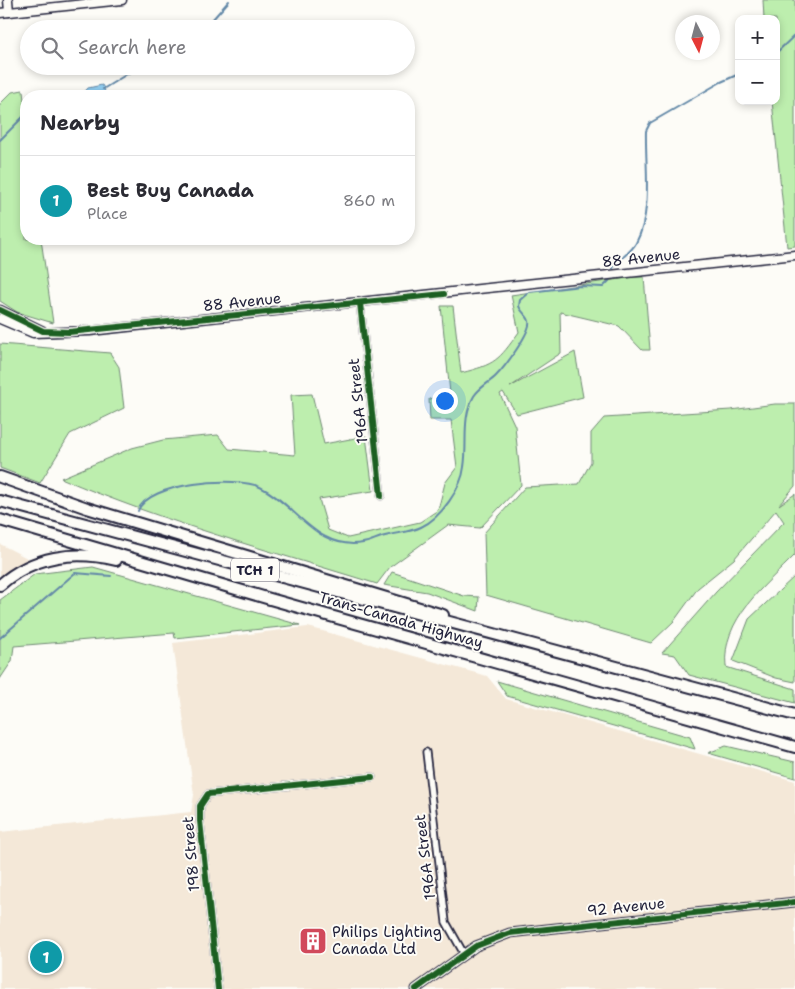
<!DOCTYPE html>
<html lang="en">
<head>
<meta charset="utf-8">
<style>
	body { margin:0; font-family:"Shantell Sans",sans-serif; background:#f2f2f3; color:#2b2b33 }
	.controls { position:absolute; right:15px; top:15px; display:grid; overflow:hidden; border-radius:10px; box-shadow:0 2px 8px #0003 }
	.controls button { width:45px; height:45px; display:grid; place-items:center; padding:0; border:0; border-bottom:1px solid #e1e1e2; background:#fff; color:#2b2b33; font:25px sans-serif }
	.compass { position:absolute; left:675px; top:15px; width:45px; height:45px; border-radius:50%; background:#fff; box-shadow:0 2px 8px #0003; rotate:174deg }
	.you { position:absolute; left:444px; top:400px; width:18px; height:18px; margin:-12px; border:4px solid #fff; border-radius:50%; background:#1a73e8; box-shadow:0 0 0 8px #1a73e833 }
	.badge { display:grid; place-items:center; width:32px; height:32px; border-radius:50%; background:#d1495b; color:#fff; font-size:16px; font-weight:700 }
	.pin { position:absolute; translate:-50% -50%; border:2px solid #fff; box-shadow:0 1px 5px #0006 }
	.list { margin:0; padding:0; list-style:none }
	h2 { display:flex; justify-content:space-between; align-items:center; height:65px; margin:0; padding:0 20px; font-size:21px }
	h2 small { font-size:16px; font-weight:400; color:#7c7c81 }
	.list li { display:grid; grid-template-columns:32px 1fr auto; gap:15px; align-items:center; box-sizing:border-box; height:90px; padding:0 20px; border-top:1px solid #e1e1e2 }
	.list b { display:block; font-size:19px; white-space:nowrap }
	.list p { margin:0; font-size:16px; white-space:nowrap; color:#7c7c81 }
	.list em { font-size:16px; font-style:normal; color:#7c7c81 }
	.icon { flex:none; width:28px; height:28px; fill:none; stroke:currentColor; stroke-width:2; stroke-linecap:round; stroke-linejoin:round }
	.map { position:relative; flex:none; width:795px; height:989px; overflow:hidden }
	.search { position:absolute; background:#fff; box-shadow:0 2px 8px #0003; left:20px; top:20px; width:395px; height:55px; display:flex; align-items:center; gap:12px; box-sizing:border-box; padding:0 18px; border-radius:28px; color:#7c7c81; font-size:19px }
	.panel { position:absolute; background:#fff; box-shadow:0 2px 8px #0003; left:20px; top:90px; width:395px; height:155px; border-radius:20px }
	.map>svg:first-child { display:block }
	.built { fill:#f4e8d8 }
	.green { fill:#bdeeae; stroke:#708874 }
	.water { fill:#90cdf0; stroke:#6489a8 }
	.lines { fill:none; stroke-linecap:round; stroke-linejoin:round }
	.stream { stroke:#6489a8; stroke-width:2 }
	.street-casing { stroke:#22223b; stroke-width:9 }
	.secondary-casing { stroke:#22223b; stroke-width:11 }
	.highway-casing { stroke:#22223b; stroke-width:14 }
	.street { stroke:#fdfcf7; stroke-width:5.5 }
	.secondary { stroke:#fdfcf7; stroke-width:8 }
	.highway { stroke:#fdfcf7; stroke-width:10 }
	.cycleway-casing { stroke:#fdfcf7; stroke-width:9 }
	.cycleway { stroke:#1b5e20; stroke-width:6 }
	.labels { text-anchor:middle; stroke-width:4; stroke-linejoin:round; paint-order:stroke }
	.shield { fill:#fdfcf7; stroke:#646373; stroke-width:1 }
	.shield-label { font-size:14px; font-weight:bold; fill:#22223b }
	.street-label { font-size:15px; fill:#22223b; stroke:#fdfcf7 }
	.poi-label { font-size:15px; fill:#22223b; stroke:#fdfcf7; text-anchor:start }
</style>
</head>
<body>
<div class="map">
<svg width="795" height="989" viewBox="0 0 795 989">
	<rect width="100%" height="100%" fill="#fdfcf7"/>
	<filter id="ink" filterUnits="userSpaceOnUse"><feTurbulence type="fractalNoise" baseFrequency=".02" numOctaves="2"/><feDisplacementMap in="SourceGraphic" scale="10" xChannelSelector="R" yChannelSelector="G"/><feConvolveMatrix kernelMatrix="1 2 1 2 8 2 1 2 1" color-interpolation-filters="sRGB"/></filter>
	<g filter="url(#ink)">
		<!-- built -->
		<g class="built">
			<path d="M0,544L29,559L0,578Z"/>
			<path d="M308,627L487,676L506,699L795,781V989H0V832L191,812L194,795L173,643Z"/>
		</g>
		<!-- green -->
		<g class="green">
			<path d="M763,0H795V246L787,247L772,101H776V19H764Z"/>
			<path d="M23,90L26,124V239H41L53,323L17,312L0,301V104L12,92Z"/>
			<path d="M634,277H644L650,350H642L619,326L560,312L561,353L510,387L575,352L583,397L517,414L503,392L500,394L515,426L521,485L480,528L448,525L390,567L377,584C271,551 163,522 61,478L132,448L163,440L218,435L229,449L295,455L291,395L312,394L324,444L366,436L373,491L319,499L328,530L348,538L420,522L438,510L445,483L457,467L451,420H430L429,399L450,393L441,306H453L461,373C496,364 498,361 519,332L511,295Z"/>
			<path d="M0,344L110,353L119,367L124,408L70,434L40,483L0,468Z"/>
			<path d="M775,404H795V486L779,505L795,494V555C765,586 721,619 726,667L795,689V703L689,675L675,655L662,653L716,592L784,522L776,510L734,559L698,588L674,621L651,643L486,595L484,533L525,487L579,484L591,462V433L604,418L731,410Z"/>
			<path d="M93,567L300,625L175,638L174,633L14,646L12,661L0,679V600L35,574Z"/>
			<path d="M392,572L464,596L479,597L478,611L427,592L384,585Z"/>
			<path d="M795,576V682L776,678L733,661L749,619Z"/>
			<path d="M497,681L690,737L695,749L507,696Z"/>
			<path d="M726,746L795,762V778L708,753Z"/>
		</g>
		<!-- water -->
		<path class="water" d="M102,85L105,90L101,96H81L88,88Z"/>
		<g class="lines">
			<!-- stream -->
			<g class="stream">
				<path d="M204,29L229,1"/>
				<path d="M776,53L795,35"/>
				<path d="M103,89L140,66"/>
				<path d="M0,140L26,114"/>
				<path d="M613,268C619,258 631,253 636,243C653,212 645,165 646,131L650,123L721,82L739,74"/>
				<path d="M138,511C147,482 238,476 260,487C297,505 316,551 363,543C370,542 377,538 385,536C396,533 411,532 421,527C441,518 462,487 464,467C468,443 461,418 474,396C480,387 489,383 496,376C504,368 532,331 529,321C528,316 521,312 519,306L520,300L529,292L581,286L603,287L609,281"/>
				<path d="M0,638L75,573L111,576"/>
			</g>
			<defs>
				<g id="street">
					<path d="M360,303L381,496"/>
					<path d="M426,752L446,922L464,954"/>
					<path d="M218,989L200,821V806L208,794L372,777"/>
				</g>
				<g id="secondary">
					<path d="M8,0L9,12"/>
					<path d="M0,13L122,0"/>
					<path d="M0,310L43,331"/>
					<path d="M0,319L33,333L90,331L795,255"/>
					<path d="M416,989L476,946L510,933L795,902"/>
				</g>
				<g id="highway">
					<path d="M0,477L87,508L443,615"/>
					<path d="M0,501L795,715"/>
					<path d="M0,520L270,599L795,747"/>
					<path d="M0,585C33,556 74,550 116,560"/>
				</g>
			</defs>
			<!-- street casing -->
			<use href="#street" class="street-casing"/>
			<!-- secondary casing -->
			<use href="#secondary" class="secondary-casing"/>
			<!-- highway casing -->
			<use href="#highway" class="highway-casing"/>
			<!-- street -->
			<use href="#street" class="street"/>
			<!-- secondary -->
			<use href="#secondary" class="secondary"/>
			<!-- highway -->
			<use href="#highway" class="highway"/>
			<defs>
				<g id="cycleway">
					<path d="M360,303L381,496"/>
					<path d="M0,310L43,331L69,332L444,294"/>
					<path d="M218,989L200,821V806L208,794L372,777"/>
					<path d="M416,989L476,946L510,933L795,902"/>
				</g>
			</defs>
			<!-- cycleway casing -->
			<use href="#cycleway" class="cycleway-casing"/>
			<!-- cycleway -->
			<use href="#cycleway" class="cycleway"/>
		</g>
	</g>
	<!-- icons -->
	<defs>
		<symbol id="building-square" viewBox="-11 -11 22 22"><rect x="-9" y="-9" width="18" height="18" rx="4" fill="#d1495b" stroke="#fdfcf7"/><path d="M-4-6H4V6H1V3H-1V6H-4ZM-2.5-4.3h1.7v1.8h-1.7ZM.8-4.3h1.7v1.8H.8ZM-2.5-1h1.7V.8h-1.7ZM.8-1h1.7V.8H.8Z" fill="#fff"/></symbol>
	</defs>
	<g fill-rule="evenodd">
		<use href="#building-square" x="297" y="925" width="32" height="32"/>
	</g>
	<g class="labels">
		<!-- shield labels -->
		<rect class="shield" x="231" y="558.5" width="48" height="23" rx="4"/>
		<g class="shield-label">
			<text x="255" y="575">TCH 1</text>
		</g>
		<!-- street labels -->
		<g class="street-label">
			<text transform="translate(641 258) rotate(-6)" y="5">88 Avenue</text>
			<text transform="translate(242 302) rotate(-6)" y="5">88 Avenue</text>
			<text transform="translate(358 401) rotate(-96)" y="5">196A Street</text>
			<text transform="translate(401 620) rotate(16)" y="5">Trans-Canada Highway</text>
			<text transform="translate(191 854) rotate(-95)" y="5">198 Street</text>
			<text transform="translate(425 857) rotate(-97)" y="5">196A Street</text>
			<text transform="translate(626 907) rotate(-6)" y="5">92 Avenue</text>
		</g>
		<!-- poi labels -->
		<g class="poi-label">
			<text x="332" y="937">Philips Lighting<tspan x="332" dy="17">Canada Ltd</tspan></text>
		</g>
	</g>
</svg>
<div class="controls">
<button>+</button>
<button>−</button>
</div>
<svg class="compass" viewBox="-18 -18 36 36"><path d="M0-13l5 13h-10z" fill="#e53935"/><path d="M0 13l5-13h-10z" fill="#7c7c81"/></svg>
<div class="you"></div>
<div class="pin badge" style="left:46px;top:957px;background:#0f9aa8">1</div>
<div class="search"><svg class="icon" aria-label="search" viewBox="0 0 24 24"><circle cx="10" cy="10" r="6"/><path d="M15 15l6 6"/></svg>Search here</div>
<section class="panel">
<h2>Nearby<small></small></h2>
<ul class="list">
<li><span class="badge" style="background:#0f9aa8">1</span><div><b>Best Buy Canada</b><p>Place</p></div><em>860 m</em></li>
</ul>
</section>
</div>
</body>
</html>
